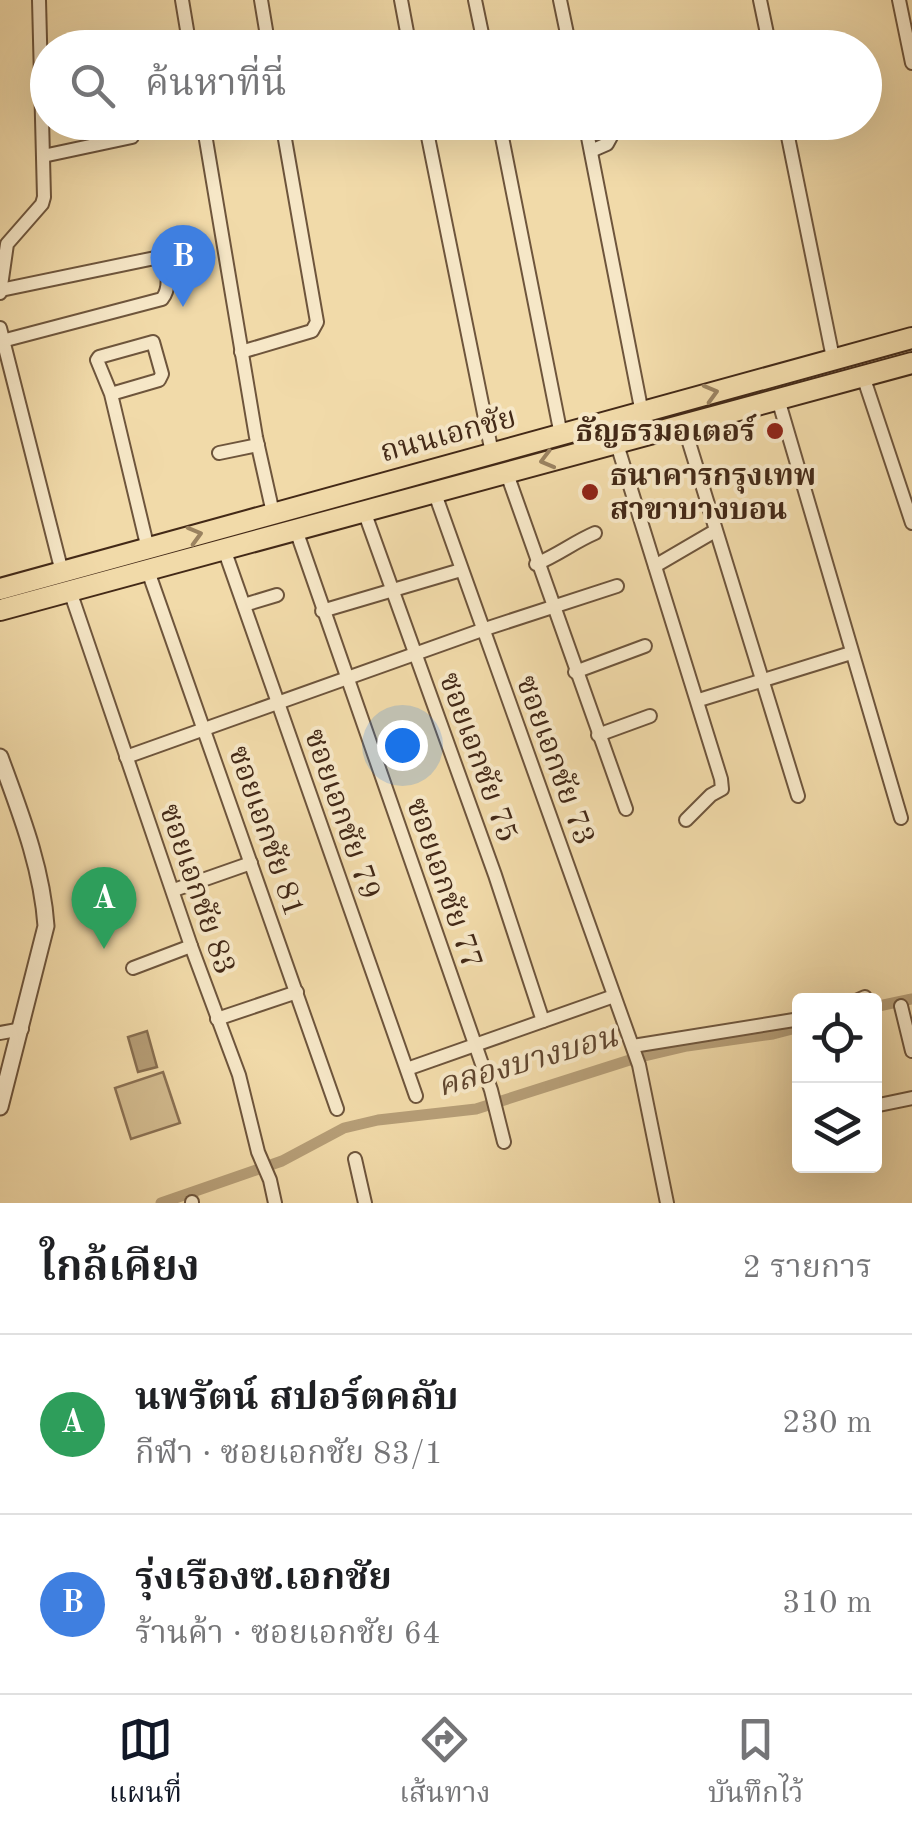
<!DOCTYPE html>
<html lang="th">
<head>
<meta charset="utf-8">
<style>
	body { margin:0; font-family:"Old Standard TT","Noto Serif Thai",serif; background:#f2f2f2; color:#202124 }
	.controls { position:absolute; right:30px; bottom:30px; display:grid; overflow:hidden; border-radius:10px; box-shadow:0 10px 40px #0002 }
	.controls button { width:90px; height:90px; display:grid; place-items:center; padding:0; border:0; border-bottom:2px solid #e0e0e0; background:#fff; color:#202124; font:50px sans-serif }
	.you { position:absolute; left:402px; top:745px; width:35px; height:35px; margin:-25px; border:8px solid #fff; border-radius:50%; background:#1a73e8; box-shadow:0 0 0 15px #1a73e833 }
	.badge { display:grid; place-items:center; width:65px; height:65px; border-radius:50%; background:#111827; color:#fff; font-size:32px; font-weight:700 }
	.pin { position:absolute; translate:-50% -82px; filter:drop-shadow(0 2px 5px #0008) }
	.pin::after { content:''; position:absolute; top:52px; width:35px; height:30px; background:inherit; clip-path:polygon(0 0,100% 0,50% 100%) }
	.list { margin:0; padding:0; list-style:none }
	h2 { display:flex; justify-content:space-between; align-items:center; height:130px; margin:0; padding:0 40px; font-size:42px }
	h2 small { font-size:32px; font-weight:400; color:#757577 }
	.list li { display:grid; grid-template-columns:65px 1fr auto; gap:30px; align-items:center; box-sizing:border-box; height:180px; padding:0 40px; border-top:2px solid #e0e0e0 }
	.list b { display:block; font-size:38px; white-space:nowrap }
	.list p { margin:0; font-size:32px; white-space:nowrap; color:#757577 }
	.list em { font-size:32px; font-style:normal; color:#757577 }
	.icon { flex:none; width:55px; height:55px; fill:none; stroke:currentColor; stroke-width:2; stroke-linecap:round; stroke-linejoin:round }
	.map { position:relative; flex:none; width:912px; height:1203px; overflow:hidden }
	.search { position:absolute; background:#fff; box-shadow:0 10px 40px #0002; left:30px; right:30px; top:30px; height:110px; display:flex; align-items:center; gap:25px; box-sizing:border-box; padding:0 35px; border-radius:55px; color:#757577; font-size:38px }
	.sheet { height:490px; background:#fff }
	nav { display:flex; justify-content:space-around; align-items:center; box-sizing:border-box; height:140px; border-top:2px solid #e0e0e0; background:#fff; font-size:28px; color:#757577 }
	nav a { display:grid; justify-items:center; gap:5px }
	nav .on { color:#111827 }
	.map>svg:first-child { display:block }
	.green { fill:#d3bc90; stroke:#8b7254; stroke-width:2.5 }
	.water { fill:#b69e77; stroke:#886f51; stroke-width:2.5 }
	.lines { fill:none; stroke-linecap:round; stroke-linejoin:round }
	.canal { stroke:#b69e77; stroke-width:11 }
	.minor-casing { stroke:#6e553c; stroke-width:16 }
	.tertiary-casing { stroke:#6e553c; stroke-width:19 }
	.primary-casing { stroke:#432917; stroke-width:24 }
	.minor { stroke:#f6e7c7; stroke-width:12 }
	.tertiary { stroke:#f6e7c7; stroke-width:15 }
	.primary { stroke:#f1daa9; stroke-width:20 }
	.oneway { stroke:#9a8260 }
	.poi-dot { fill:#8f2418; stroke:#f6e7c7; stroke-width:4 }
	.labels { text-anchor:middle; stroke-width:8; stroke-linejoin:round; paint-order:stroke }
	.poi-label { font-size:30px; font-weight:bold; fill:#432917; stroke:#f6e7c7; text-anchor:end }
	.street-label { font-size:30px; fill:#432917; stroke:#f6e7c7 }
	.water-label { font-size:32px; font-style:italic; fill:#60462f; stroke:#f6e7c7 }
</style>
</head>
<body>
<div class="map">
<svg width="912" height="1203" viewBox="0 0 912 1203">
	<rect width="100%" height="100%" fill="#f1daa9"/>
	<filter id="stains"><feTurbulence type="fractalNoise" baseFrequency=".002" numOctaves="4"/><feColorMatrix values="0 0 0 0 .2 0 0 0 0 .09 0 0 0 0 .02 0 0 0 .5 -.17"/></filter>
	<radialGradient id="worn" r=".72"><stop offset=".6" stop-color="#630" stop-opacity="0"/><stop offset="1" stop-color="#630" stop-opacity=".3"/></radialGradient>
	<!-- green -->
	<path class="green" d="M163,1072L180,1123L131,1139L115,1088Z"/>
	<!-- water -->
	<path class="water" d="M147,1031L157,1067L138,1072L128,1037Z"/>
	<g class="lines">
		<!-- canal -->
		<g class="canal">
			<path d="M874,1007L912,999"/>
			<path d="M161,1203L282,1161L344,1128L378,1120L476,1109L636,1058L687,1046L773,1034L800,1027"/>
		</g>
		<defs>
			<g id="minor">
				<path d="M182,0L190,48"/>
				<path d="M261,0L269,48"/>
				<path d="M401,0L410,48"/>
				<path d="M475,0L485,48"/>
				<path d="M560,0L570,48"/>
				<path d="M760,0L770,48"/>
				<path d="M899,0L912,63"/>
				<path d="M203,122L256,437L273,513"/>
				<path d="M425,122L492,453"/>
				<path d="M499,122L561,435"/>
				<path d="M585,122L642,413"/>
				<path d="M785,122L833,358"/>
				<path d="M591,151L607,144L619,122"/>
				<path d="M43,156L132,137"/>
				<path d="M1,290L155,258L162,260C169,271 170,289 162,299L2,341"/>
				<path d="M0,293L7,244L42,204L44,197L39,0"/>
				<path d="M0,328L62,572"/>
				<path d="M241,352L312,331L317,322L282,122"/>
				<path d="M863,376L912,523"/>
				<path d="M111,394L159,380L162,374L153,342L99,357L97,360L111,394L148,549"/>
				<path d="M778,399L901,818"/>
				<path d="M683,423L798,796"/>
				<path d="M616,441L721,779L722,789L711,795L686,820"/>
				<path d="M219,453L258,445"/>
				<path d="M506,471L626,809"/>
				<path d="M434,491L639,1065L667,1203"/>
				<path d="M364,511L495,875L543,1021"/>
				<path d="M296,530L491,1090L504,1142"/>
				<path d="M224,549L416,1096"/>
				<path d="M536,564C558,555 574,542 595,533"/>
				<path d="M655,566L715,531"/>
				<path d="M148,571L337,1109"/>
				<path d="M70,591L191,946L239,1075L258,1152L270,1180L275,1203"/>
				<path d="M244,605L277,595"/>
				<path d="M322,611L461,570"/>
				<path d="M575,672L645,646"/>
				<path d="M699,700L851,653"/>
				<path d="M598,735L650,716"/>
				<path d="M126,757L482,630L617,586"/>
				<path d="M174,890L251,863"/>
				<path d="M133,968L191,946"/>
				<path d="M856,1001L865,997"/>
				<path d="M901,1006L912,1051"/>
				<path d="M217,1019L297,992"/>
				<path d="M0,1033L22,1029"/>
				<path d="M633,1046L800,1019"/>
				<path d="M407,1069L614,996"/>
				<path d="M874,1106L912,1098"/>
				<path d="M355,1159L365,1203"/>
				<path d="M192,1202V1203"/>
			</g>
			<path id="tertiary" d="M0,757C20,812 42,867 46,926L0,1107"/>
			<g id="primary">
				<path d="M0,589L912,338"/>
				<path d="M0,610L912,363"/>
			</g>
		</defs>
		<!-- minor casing -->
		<use href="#minor" class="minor-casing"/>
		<!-- tertiary casing -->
		<use href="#tertiary" class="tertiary-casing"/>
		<!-- primary casing -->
		<use href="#primary" class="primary-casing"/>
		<!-- minor -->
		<use href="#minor" class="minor"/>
		<!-- tertiary -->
		<use href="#tertiary" class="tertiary"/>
		<!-- primary -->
		<use href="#primary" class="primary"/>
	</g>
	<!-- one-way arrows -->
	<defs><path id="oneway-chevron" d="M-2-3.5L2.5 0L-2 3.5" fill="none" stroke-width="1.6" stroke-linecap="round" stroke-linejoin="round" transform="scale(2.5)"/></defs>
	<g class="oneway">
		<use href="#oneway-chevron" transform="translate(711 393) rotate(-16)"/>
		<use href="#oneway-chevron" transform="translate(547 460) rotate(165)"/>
		<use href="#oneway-chevron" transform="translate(195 535) rotate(-16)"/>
	</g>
	<!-- markers -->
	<g class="poi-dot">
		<circle cx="775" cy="431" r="10"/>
		<circle cx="590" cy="492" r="10"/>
	</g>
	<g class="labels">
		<!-- poi labels -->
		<g class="poi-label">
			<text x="755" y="441">ธัญธรมอเตอร์</text>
			<text x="610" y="485" text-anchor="start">ธนาคารกรุงเทพ<tspan x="610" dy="34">สาขาบางบอน</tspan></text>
		</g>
		<!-- street labels -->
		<g class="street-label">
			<text transform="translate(448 434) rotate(-15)" y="10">ถนนเอกชัย</text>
			<text transform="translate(479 757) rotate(70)" y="10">ซอยเอกชัย 75</text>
			<text transform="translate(556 760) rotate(70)" y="10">ซอยเอกชัย 73</text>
			<text transform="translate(343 814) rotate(71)" y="10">ซอยเอกชัย 79</text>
			<text transform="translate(267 831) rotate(71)" y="10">ซอยเอกชัย 81</text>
			<text transform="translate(445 883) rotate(71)" y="10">ซอยเอกชัย 77</text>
			<text transform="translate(198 889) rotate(71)" y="10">ซอยเอกชัย 83</text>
		</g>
		<!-- water labels -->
		<g class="water-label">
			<text transform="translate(527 1060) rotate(-16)" y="11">คลองบางบอน</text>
		</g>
	</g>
	<rect width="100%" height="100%" filter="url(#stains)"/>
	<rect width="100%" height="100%" fill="url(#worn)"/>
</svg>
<div class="controls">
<button><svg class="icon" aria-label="locate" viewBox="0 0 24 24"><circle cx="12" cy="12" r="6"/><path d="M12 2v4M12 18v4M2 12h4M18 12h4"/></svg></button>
<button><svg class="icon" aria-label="layers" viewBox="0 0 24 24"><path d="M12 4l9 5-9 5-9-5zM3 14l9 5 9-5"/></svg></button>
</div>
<div class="you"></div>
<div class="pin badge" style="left:104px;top:949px;background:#2e9e5b">A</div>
<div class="pin badge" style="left:183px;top:307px;background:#3f7fe0">B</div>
<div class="search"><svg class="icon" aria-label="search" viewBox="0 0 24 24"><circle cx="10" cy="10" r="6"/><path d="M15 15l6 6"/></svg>ค้นหาที่นี่</div>
</div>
<section class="sheet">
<h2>ใกล้เคียง<small>2 รายการ</small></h2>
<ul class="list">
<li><span class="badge" style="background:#2e9e5b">A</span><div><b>นพรัตน์ สปอร์ตคลับ</b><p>กีฬา · ซอยเอกชัย 83/1</p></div><em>230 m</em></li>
<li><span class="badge" style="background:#3f7fe0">B</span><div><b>รุ่งเรืองซ.เอกชัย</b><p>ร้านค้า · ซอยเอกชัย 64</p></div><em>310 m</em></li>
</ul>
</section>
<nav>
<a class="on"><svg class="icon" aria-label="map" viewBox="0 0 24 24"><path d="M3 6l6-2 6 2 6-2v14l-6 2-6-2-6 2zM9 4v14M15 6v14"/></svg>แผนที่</a>
<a><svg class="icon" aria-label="directions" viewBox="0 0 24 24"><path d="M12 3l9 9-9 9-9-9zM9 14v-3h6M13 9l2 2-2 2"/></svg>เส้นทาง</a>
<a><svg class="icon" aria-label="saved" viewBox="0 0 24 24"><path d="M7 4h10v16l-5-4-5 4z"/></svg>บันทึกไว้</a>
</nav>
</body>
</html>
